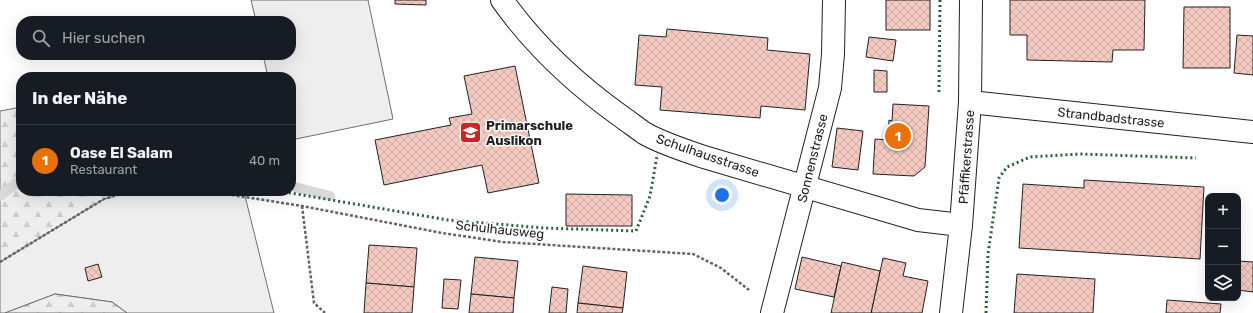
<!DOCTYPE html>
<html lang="de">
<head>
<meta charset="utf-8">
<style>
	body { margin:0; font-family:Rubik,sans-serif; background:#242831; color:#f1f3f6 }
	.controls { position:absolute; right:12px; bottom:12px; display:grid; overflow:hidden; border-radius:8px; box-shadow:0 4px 16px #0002 }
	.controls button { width:36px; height:36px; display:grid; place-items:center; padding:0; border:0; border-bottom:1px solid #363941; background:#171b24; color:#f1f3f6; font:20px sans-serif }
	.you { position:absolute; left:722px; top:195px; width:14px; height:14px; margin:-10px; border:3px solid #fff; border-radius:50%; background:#1a73e8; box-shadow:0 0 0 6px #1a73e833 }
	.badge { display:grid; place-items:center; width:26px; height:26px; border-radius:50%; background:#c62828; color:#fff; font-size:13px; font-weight:700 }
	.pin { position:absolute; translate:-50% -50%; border:2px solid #fff; box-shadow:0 1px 4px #0006 }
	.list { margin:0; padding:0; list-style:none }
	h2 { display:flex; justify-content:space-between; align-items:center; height:52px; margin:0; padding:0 16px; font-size:17px }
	h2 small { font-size:13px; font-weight:400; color:#9ea1a6 }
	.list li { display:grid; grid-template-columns:26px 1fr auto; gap:12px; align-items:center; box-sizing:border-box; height:72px; padding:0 16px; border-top:1px solid #363941 }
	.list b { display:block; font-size:15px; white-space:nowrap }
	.list p { margin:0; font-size:13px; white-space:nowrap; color:#9ea1a6 }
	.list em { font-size:13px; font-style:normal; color:#9ea1a6 }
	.icon { flex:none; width:22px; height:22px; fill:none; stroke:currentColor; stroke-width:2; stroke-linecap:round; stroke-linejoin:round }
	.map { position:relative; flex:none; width:1253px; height:313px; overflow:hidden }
	.search { position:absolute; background:#171b24; box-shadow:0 4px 16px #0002; left:16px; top:16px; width:280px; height:44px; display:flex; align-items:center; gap:10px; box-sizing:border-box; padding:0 14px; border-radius:16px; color:#9ea1a6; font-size:15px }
	.panel { position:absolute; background:#171b24; box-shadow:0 4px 16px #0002; left:16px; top:72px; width:280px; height:124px; border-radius:16px }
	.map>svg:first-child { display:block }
	.green { fill:#eee; stroke:#6f6f6f }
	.forest { fill:url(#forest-firs); stroke:#6f6f6f }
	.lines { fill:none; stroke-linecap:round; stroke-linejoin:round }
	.stream { stroke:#d9d9d9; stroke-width:10 }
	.building { fill:url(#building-cross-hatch); stroke:#222 }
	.minor-casing { stroke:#222; stroke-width:24 }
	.major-casing { stroke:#222; stroke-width:24 }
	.path { stroke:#646464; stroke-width:2.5; stroke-dasharray:3 2; stroke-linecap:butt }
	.minor { stroke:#fff; stroke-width:22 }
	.major { stroke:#fff; stroke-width:22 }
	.hedge { stroke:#2f5e38; stroke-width:3; stroke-dasharray:2 3; stroke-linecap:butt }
	.labels { text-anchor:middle; stroke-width:3; stroke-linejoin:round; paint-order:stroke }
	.street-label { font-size:13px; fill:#222; stroke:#fff }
	.poi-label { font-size:13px; font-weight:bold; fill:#222; stroke:#fff; text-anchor:start }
</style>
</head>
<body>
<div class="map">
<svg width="1253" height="313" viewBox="0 0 1253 313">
	<defs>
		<pattern id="forest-firs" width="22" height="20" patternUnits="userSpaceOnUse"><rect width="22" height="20" fill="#eee"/><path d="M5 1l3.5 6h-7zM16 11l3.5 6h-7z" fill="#ccc"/></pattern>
		<pattern id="building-cross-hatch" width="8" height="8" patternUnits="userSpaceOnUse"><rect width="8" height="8" fill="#f3c9c0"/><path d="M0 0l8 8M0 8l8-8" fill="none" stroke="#d0aca5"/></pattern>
	</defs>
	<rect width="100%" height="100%" fill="#fff"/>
	<!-- green -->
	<g class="green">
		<path d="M251,0H368L393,119L291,140V77H268L263,55H291V21H256Z"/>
		<path d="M131,191H207L245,196L274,313H127L112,302L55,294L5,313H0V262L104,199Z"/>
	</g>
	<!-- forest -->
	<g class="forest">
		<path d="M16,108L21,109V191H131L104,199L0,262V111Z"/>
		<path d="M207,191H247L245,196Z"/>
		<path d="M55,294L112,302L127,313H5Z"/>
	</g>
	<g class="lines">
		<!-- stream -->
		<g class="stream">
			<path d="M291,186L330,196"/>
			<path d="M0,196L19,181H21"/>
		</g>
	</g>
	<!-- building -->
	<g class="building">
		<path d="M395,0H426V5L395,4Z"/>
		<rect x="886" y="0" width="44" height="30"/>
		<path d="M1010,0H1145L1144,50H1113L1112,62L1027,60V35H1010Z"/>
		<path d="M1184,7H1230V68H1183Z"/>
		<path d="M667,29L768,38L767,50L810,54L805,110L761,106L760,118L660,110L662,87L635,85L639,35L666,37Z"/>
		<path d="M1237,35L1253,36V75L1234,73Z"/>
		<path d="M869,37L896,40L893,61L866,57Z"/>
		<path d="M515,66L539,183L488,193L482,165L384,185L375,140L451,125L449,118L472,114L464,76Z"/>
		<path d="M874,70L887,71V92H874Z"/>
		<path d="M893,104L929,106L925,167L914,176L873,174L875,139L888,140L889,120L892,121Z"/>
		<path d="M837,128L863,131L858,170L832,167Z"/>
		<path d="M1084,180L1204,187L1200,259L1019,248L1023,184L1084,188Z"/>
		<path d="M566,194L632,195V226H566Z"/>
		<path d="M369,245L417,248L414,287L366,283Z"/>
		<path d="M475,257L518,261L514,298L471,294Z"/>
		<path d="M802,257L841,266L834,297L795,289Z"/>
		<path d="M883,258L906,263L903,276L928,281L922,313H871Z"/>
		<path d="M1238,261L1253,262V292L1238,290Z"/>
		<path d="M842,262L880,271L871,313H831Z"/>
		<path d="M98,264L102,277L88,281L85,268Z"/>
		<path d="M583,266L627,272L623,308L578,303Z"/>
		<path d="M1017,274L1095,279L1093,313H1014Z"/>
		<path d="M444,279L461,280L458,309L442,308Z"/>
		<path d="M366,283L414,287L412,313H364Z"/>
		<path d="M552,287L568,289L566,313H549Z"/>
		<path d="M471,294L514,298L513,313H469Z"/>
		<path d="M1167,300L1221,304L1220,313H1166Z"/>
		<path d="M578,303L623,308L622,313H577Z"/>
	</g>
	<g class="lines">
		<defs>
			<g id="minor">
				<path d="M502,0C534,45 577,85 622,117C629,122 637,128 644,133C663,144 684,150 704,157L918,220L961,225"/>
				<path d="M970,102L1253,132"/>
				<path d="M772,313L830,88L833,54L834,0"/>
			</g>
			<path id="major" d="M951,313L961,225L970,102L971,0"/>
		</defs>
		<!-- minor casing -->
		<use href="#minor" class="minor-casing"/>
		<!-- major casing -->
		<use href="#major" class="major-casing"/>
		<!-- path -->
		<g class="path">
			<path d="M207,191L302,206L442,233L503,242L693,254L721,268L749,290"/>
			<path d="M302,206L314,303L325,313"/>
			<path d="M0,262L104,199L131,191"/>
		</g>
		<!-- minor -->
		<use href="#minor" class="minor"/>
		<!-- major -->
		<use href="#major" class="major"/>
		<!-- hedge -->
		<g class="hedge">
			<path d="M939,92L940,0"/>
			<path d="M279,191L448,220L544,228L636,231L650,196L657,156"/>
			<path d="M986,313L988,254L999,178L1007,167L1030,157L1080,154L1196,158"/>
		</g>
	</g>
	<!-- icons -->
	<defs>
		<symbol id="school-square" viewBox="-11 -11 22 22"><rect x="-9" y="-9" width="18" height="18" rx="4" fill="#c62828" stroke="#fff"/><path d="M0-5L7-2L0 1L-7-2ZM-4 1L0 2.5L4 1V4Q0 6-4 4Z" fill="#fff"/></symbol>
	</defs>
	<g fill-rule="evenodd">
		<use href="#school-square" x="458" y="120" width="25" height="25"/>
	</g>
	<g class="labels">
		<!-- street labels -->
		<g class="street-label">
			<text transform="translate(1111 117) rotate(6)" y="5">Strandbadstrasse</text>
			<text transform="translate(708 155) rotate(19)" y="5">Schulhausstrasse</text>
			<text transform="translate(966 157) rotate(-86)" y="5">Pfäffikerstrasse</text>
			<text transform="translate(812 158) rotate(-76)" y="5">Sonnenstrasse</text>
			<text transform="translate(500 229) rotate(6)" y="5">Schulhausweg</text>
		</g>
		<!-- poi labels -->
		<g class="poi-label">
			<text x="486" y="130">Primarschule<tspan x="486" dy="15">Auslikon</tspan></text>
		</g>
	</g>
</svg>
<div class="controls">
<button>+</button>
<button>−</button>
<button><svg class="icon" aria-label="layers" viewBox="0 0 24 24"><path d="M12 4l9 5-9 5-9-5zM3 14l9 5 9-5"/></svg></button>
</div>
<div class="you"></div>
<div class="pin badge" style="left:898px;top:136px;background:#e8710a">1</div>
<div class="search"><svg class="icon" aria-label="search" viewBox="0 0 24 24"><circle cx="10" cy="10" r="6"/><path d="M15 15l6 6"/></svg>Hier suchen</div>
<section class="panel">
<h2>In der Nähe<small></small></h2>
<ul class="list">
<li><span class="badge" style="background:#e8710a">1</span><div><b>Oase El Salam</b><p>Restaurant</p></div><em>40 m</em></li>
</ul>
</section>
</div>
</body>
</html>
